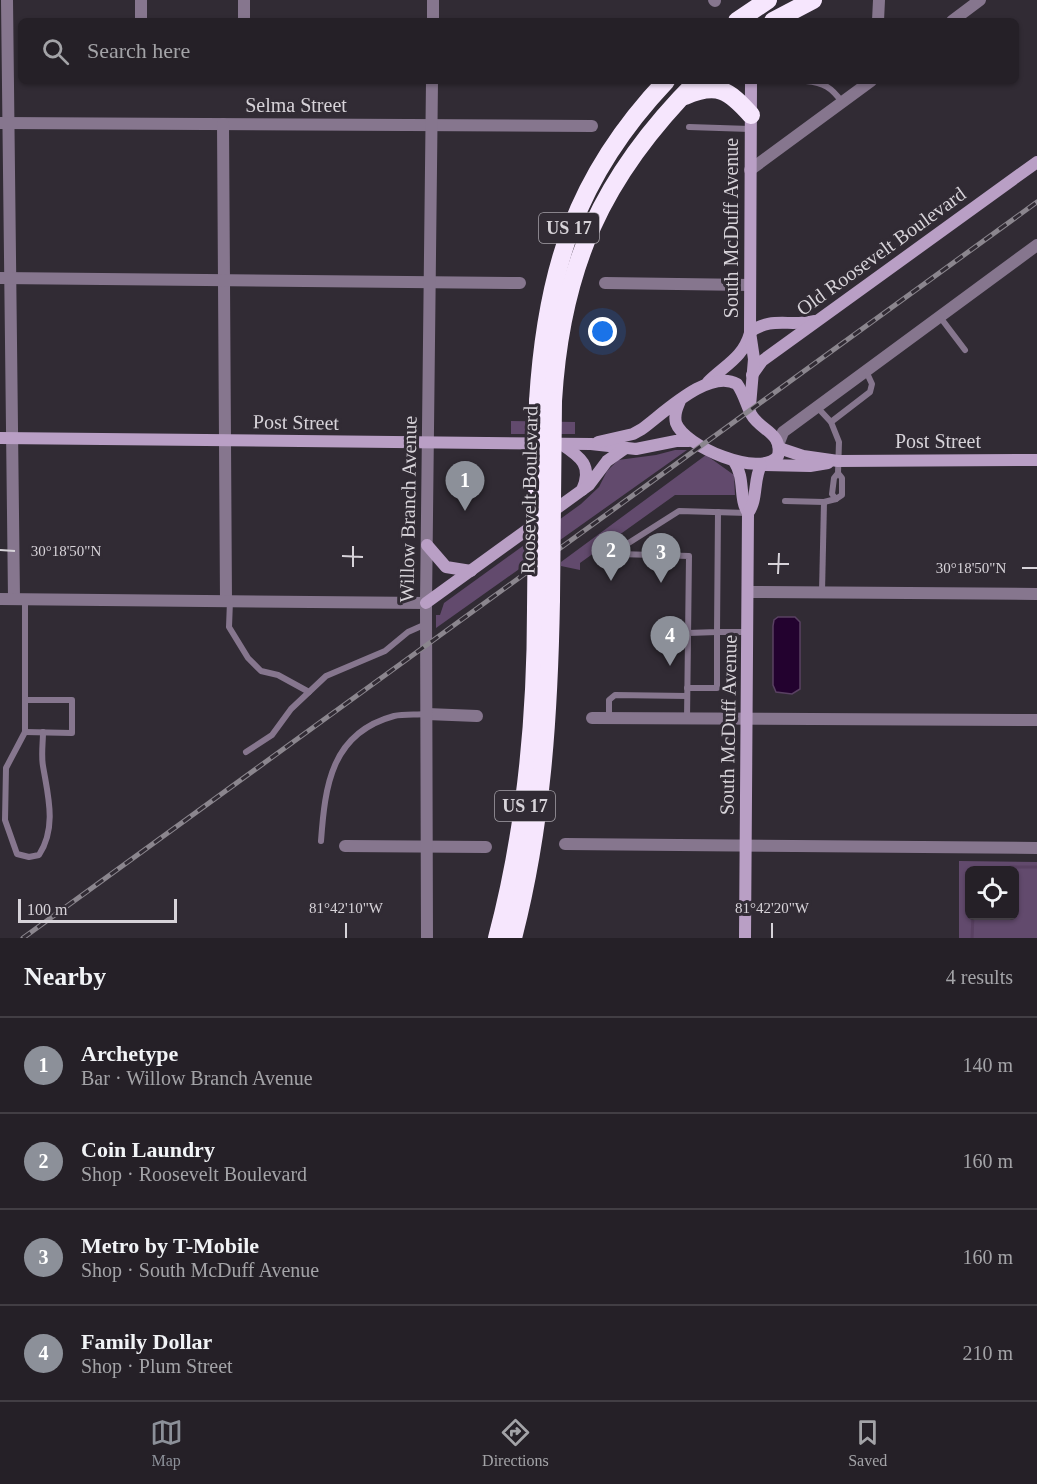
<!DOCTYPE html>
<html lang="en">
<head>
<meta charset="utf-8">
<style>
	body { margin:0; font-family:"Times New Roman",serif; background:#2d282f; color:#f1f3f6 }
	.controls { position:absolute; right:18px; bottom:18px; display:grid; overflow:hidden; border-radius:9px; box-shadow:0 2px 4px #0004 }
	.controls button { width:54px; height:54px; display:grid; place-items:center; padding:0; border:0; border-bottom:2px solid #423e44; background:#252027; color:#f1f3f6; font:30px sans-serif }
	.scale { position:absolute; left:18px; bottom:15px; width:159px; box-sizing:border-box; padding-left:6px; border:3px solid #d7d3d9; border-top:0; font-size:16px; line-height:21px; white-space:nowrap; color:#d7d3d9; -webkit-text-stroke:4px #312b34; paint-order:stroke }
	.you { position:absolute; left:603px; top:332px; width:21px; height:21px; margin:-15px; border:4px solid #fff; border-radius:50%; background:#1a73e8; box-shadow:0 0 0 9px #1a73e833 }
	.badge { display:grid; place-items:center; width:39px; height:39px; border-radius:50%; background:#8c9099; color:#fff; font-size:20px; font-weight:700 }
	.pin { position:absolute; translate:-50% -50px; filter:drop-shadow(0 2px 3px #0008) }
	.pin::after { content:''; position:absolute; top:32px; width:21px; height:18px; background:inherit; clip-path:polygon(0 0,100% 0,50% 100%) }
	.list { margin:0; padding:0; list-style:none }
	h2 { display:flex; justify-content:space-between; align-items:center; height:78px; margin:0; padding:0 24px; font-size:26px }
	h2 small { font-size:20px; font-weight:400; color:#a3a3a7 }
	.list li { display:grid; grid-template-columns:39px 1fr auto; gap:18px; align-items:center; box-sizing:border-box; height:96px; padding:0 24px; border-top:2px solid #423e44 }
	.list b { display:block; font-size:22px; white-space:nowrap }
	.list p { margin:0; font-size:20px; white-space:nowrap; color:#a3a3a7 }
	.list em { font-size:20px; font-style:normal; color:#a3a3a7 }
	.icon { flex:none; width:33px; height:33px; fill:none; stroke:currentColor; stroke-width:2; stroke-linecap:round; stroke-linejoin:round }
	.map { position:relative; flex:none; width:1037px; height:938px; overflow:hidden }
	.search { position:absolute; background:#252027; box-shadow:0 2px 4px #0004; left:18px; right:18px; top:18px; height:66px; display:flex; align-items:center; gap:15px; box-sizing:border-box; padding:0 21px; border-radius:9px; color:#a3a3a7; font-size:22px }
	.sheet { height:462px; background:#252027 }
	nav { display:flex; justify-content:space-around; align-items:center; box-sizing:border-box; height:84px; border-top:2px solid #423e44; background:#252027; font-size:16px; color:#a3a3a7 }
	nav a { display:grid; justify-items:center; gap:3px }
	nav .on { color:#8c9099 }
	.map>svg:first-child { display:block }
	.green { fill:#624a6d; fill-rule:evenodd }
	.water { fill:#23022f; stroke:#594162; stroke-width:1.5 }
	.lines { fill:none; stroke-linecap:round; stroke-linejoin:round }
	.stream { stroke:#594162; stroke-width:3 }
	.lane { stroke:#86768e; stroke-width:6 }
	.street { stroke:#86768e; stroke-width:12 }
	.secondary { stroke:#b99fc5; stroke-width:12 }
	.highway { stroke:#f6e6fd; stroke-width:18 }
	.rail-casing { stroke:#8b868e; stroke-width:5 }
	.rail { stroke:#312b34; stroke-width:3; stroke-dasharray:9; stroke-linecap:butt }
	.highway-bridge { stroke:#f6e6fd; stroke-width:18 }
	.ticks { fill:none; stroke:#d7d3d9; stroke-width:2 }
	.labels { text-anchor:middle; stroke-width:6; stroke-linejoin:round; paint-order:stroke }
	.shield { fill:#312b34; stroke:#a5a1a8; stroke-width:1.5 }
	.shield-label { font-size:18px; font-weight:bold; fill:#d7d3d9 }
	.street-label { font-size:20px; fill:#d7d3d9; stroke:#312b34 }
	.ticks-label { font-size:15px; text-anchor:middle; fill:#d7d3d9; stroke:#312b34; stroke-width:6; stroke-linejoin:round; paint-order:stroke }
</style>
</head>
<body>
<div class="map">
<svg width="1037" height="938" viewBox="0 0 1037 938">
	<rect width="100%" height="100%" fill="#312b34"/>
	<!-- green -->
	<g class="green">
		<path d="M511,421L575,422V434H511Z"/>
		<path d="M675,450H687L436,628V615H440L444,603L581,504L599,487L607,471L618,460L656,455Z"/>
		<path d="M706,455L734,475L735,495H675L580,563V570L561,566V562Z"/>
		<path d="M959,861L1037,862V938H959ZM970,870H1014V916H970Z"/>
	</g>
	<!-- water -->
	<path class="water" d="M778,617H795L800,622V689L792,694L776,692L773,685V626L774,620Z"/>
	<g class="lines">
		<!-- stream -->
		<g class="stream">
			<path d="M1000,870L1011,867H1037"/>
			<path d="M972,938L973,916"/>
		</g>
		<!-- lane -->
		<g class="lane">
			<path d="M806,81C824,83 831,87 842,102"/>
			<path d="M689,127L750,129"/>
			<path d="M940,317L965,350"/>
			<path d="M817,407L831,422L839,442L838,473L842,478V495L836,499L832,494L834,478L838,473"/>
			<path d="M831,422L870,392L872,384L866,371"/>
			<path d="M785,501L824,502L836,499"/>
			<path d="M822,592L824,502"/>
			<path d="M25,600V700H72V733L25,732"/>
			<path d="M230,601L229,627L248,658L261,671L278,675L309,692"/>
			<path d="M688,633L717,632L718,512"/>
			<path d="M687,688H717V632H748"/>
			<path d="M25,700V732L6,768L5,820L17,854L29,857L39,855C57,827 48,796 43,766C41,755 43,743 43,732"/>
			<path d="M609,718V700L615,695L687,696"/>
			<path d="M687,719L689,556L618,554L616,551L679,511L748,513"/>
			<path d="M246,752L272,735L291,709L326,676L385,651L408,632L426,624"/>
			<path d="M321,841C325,786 331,733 394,716C404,714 416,715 426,714"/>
		</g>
		<!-- street -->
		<g class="street">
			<path d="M7,0L14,599"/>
			<path d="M141,0V21"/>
			<path d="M714,0L715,1"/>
			<path d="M244,21V0"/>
			<path d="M433,21V0"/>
			<path d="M878,21L879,0"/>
			<path d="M952,21L980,0"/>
			<path d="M1,123L592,126"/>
			<path d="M223,124L226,601"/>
			<path d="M750,170L871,81"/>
			<path d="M0,278L520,283"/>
			<path d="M605,283L750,285"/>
			<path d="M778,445L783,432L1037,245"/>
			<path d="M748,592L1037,594"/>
			<path d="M0,599L426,603"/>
			<path d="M427,714L477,716"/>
			<path d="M592,718L1037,720"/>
			<path d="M565,844L1037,848"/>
			<path d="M345,846L486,847"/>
			<path d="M427,938L426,603L432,81"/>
		</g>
		<!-- secondary -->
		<g class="secondary">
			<path d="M750,332C772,316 789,327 814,321"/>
			<path d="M752,375L762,361L1037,162"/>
			<path d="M708,382C725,365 743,358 750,333"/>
			<path d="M750,406L754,359L750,332L751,81"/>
			<path d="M0,438L591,444L636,449L676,441H689"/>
			<path d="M598,442L633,434L642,429C664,413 709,368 737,384C744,394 746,404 751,414C760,431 783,432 778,456C760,479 684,446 676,423C674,415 677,408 680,401"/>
			<path d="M561,444C581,457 593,466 582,490"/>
			<path d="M779,448L803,456L838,461L1037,460"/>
			<path d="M734,461C746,480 738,497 748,513L745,938"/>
			<path d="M765,465L810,466L828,463"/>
			<path d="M748,513C758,500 753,481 761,465"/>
			<path d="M427,545L446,567L471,571"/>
			<path d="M426,603L589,485L607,461L624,449"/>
		</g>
		<!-- highway -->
		<g class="highway">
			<path d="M737,21L768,0"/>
			<path d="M773,21L813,0"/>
			<path d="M685,96C717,82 729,90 751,115"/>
			<path d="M538,401C546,272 575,177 666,81"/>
			<path d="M553,401C561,267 602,176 697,81"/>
			<path d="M497,938C526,829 536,721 536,609"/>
			<path d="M513,938C542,826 549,715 551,600"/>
		</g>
		<defs>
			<path id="rail" d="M23,938L1037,202"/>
		</defs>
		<!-- rail casing -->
		<use href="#rail" class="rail-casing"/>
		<!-- rail -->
		<use href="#rail" class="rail"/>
		<!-- highway-bridge -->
		<g class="highway-bridge">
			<path d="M551,600L553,401"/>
			<path d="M536,609L538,401"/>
		</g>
	</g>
	<!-- ticks -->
	<path class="ticks" d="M0,550L15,551M342,556L363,557M768,564H789M353,567V546M1022,568H1037M778,574L779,553M346,938V923M772,938V923"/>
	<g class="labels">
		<!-- shield labels -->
		<g class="shield">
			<rect x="539" y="213" width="60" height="30" rx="4.5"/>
			<rect x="495" y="791" width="60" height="30" rx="4.5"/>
		</g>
		<g class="shield-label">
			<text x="569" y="234">US 17</text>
			<text x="525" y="812">US 17</text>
		</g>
		<!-- street labels -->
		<g class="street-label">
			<text x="296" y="112">Selma Street</text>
			<text transform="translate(731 228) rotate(-90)" y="7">South McDuff Avenue</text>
			<text transform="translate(881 251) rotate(-36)" y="7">Old Roosevelt Boulevard</text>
			<text transform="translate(296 422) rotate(1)" y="7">Post Street</text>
			<text x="938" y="448">Post Street</text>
			<text transform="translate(529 490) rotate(-89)" y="7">Roosevelt Boulevard</text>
			<text transform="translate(408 509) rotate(-89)" y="7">Willow Branch Avenue</text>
			<text transform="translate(728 725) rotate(-89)" y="7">South McDuff Avenue</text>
		</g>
	</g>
	<g class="ticks-label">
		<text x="66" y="556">30°18'50"N</text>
		<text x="971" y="573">30°18'50"N</text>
		<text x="346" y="913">81°42'10"W</text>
		<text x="772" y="913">81°42'20"W</text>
	</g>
</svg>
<div class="controls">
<button><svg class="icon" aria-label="locate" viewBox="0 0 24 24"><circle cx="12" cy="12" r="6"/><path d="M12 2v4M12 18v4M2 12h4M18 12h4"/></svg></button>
</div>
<div class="scale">100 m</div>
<div class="you"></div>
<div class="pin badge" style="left:465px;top:511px">1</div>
<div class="pin badge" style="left:611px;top:581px">2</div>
<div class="pin badge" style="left:661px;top:583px">3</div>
<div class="pin badge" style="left:670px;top:666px">4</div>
<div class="search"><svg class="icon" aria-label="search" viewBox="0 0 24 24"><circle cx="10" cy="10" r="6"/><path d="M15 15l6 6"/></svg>Search here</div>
</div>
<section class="sheet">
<h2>Nearby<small>4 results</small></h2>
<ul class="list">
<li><span class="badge">1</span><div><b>Archetype</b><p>Bar · Willow Branch Avenue</p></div><em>140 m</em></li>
<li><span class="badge">2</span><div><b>Coin Laundry</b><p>Shop · Roosevelt Boulevard</p></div><em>160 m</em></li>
<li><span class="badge">3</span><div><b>Metro by T-Mobile</b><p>Shop · South McDuff Avenue</p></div><em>160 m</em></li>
<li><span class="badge">4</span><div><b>Family Dollar</b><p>Shop · Plum Street</p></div><em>210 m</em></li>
</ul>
</section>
<nav>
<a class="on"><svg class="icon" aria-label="map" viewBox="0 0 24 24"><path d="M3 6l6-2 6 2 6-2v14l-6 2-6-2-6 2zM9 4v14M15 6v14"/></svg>Map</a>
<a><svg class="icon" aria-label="directions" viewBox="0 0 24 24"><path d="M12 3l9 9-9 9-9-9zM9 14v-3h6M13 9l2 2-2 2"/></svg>Directions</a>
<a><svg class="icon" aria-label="saved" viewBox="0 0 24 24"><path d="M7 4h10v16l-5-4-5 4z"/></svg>Saved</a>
</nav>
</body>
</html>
